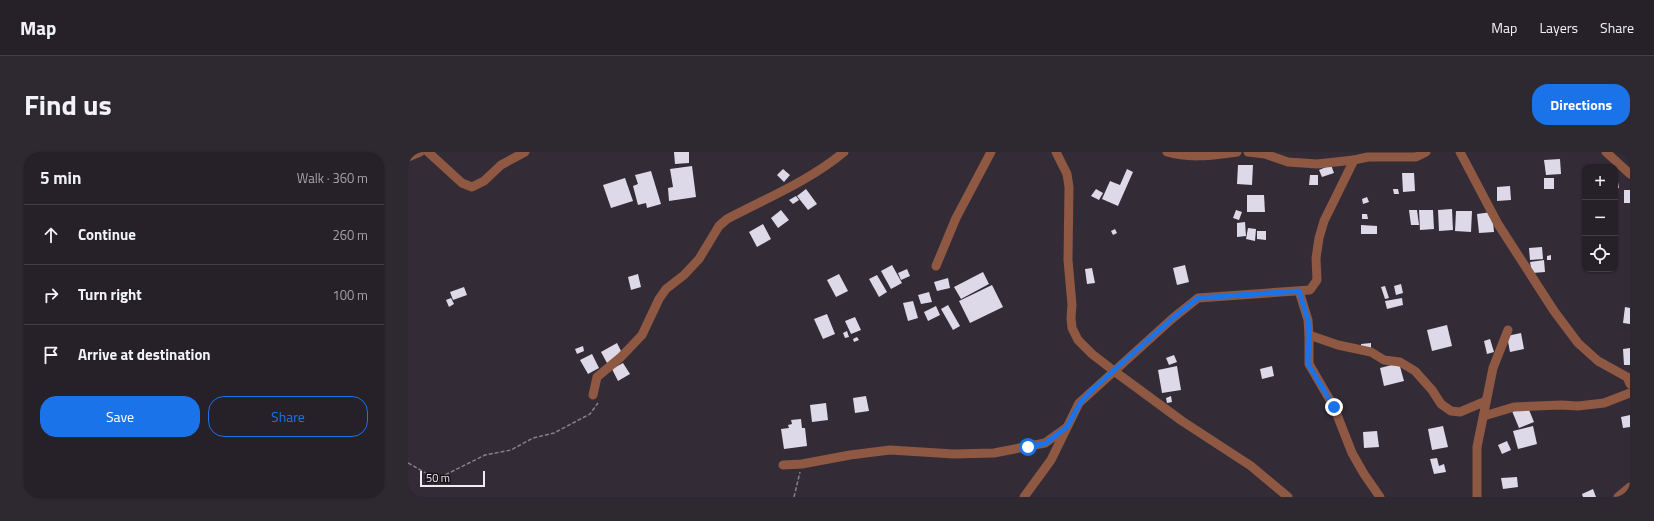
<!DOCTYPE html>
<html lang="en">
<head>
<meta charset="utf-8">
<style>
	body { margin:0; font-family:"Titillium Web",sans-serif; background:#2e2830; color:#f1f3f6 }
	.controls { position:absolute; right:12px; top:12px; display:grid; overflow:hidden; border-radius:8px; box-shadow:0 1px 3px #0004 }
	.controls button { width:36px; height:36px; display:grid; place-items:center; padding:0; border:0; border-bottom:1px solid #423e45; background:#262028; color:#f1f3f6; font:20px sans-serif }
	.scale { position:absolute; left:12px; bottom:10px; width:65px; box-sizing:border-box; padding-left:4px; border:2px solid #f0eaf1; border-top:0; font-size:11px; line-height:14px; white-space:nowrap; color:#f0eaf1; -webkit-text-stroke:3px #19151a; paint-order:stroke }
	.stop { position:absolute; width:12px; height:12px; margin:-9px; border:3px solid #1a73e8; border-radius:50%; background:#fff }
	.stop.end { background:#1a73e8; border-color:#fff; box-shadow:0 1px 4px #0008 }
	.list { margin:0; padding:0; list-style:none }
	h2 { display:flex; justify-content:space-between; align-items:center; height:52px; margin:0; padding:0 16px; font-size:17px }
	h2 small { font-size:13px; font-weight:400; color:#a4a3a8 }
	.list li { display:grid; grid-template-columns:26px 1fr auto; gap:12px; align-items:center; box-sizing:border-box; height:60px; padding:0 16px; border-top:1px solid #423e45 }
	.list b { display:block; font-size:15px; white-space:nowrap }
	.list em { font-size:13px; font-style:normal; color:#a4a3a8 }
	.actions { display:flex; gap:8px; padding:12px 16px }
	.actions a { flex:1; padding:9px 0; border:1px solid #1a73e8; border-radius:16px; text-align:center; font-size:14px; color:#1a73e8 }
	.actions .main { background:#1a73e8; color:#fff }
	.icon { flex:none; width:22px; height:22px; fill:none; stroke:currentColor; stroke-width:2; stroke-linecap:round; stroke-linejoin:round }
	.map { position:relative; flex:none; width:1222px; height:345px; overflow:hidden; border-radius:16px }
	header { display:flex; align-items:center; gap:24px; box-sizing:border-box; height:56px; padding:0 20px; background:#262028; border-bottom:1px solid #423e45 }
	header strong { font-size:19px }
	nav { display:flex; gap:22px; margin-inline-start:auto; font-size:14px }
	.intro { display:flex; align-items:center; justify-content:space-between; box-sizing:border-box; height:96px; padding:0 24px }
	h1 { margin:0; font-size:28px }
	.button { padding:10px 18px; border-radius:16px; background:#1a73e8; color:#fff; font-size:14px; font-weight:700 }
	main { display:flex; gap:24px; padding:0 24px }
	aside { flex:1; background:#262028; border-radius:16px; box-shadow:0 1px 3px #0004 }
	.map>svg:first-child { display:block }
	.building { fill:#ded9e9 }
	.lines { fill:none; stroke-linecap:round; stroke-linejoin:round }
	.path { stroke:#878089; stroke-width:1.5; stroke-dasharray:4 2; stroke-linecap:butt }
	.minor { stroke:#8e5842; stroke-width:9 }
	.route { stroke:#1a73e8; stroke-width:5 }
</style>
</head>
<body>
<header>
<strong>Map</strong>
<nav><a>Map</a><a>Layers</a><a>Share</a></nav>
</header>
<div class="intro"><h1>Find us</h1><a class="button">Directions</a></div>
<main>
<aside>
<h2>5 min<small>Walk · 360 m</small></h2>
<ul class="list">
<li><svg class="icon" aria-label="ahead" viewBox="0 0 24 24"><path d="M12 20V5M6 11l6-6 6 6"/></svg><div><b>Continue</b></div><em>260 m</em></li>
<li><svg class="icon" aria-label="right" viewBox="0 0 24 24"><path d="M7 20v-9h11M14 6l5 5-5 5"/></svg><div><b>Turn right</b></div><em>100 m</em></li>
<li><svg class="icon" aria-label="arrive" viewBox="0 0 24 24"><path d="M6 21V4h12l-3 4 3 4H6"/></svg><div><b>Arrive at destination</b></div></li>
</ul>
<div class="actions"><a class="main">Save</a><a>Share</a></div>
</aside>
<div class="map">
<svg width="1222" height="345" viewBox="0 0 1222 345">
	<rect width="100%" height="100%" fill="#332b36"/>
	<!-- building -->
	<g class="building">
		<path d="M266,0H281V11L267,12Z"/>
		<path d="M1152,7L1153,22L1138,23L1136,8Z"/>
		<path d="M830,13H845L844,33L829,32Z"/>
		<path d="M923,13L926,21L914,25L911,18Z"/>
		<path d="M284,14L288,45L261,49L260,36L265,35L262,17Z"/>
		<path d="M375,17L382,23L376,30L369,23Z"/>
		<path d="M719,17L725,20L710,54L694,47L702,29L712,33Z"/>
		<path d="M243,19L253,52L239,56L238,51L230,53L225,34L230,32L227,23Z"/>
		<path d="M994,21H1006L1007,39L995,40Z"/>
		<path d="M902,23H910V33H901Z"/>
		<path d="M1209,24L1211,36L1207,37V25Z"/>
		<path d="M217,26L225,49L203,56L195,33Z"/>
		<rect x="1136" y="26" width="10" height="11"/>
		<path d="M1102,34L1103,48L1089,49V35Z"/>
		<path d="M398,37L409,52L400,58L389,44Z"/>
		<path d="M688,37L695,41L691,48L683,44Z"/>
		<path d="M985,37H990L991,42H986Z"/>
		<rect x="1216" y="38" width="6" height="13"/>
		<path d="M839,43H856L857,60H839Z"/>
		<path d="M388,44L391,48L385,52L381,48Z"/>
		<path d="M959,45L961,50L955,52L954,47Z"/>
		<path d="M1044,57L1045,78L1031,79L1030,58Z"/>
		<path d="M373,58L381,68L370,76L363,66Z"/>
		<path d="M828,58L834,60L831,68L825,66Z"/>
		<path d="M1001,58H1009L1011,73H1003Z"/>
		<path d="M1011,58H1025L1026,77L1012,78Z"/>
		<path d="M1048,59H1064L1063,80L1047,79Z"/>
		<path d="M1084,60L1086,80L1071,81L1069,62Z"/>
		<path d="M954,62H959L960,67H954Z"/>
		<path d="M837,70L838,84L829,85V71Z"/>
		<path d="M355,72L363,87L349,95L341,80Z"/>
		<path d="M953,73L969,74V82H953Z"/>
		<path d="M840,76L848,77L847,89L838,87Z"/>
		<path d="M707,77L709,81L705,83L703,79Z"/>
		<path d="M849,79H858V88L849,87Z"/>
		<path d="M1134,95L1135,107L1122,108L1121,96Z"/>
		<path d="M1143,103V108H1139V104Z"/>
		<path d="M1136,108L1137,120L1124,121L1122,110Z"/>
		<path d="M484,113L494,131L483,137L473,119Z"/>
		<path d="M777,113L781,130L769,133L765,116Z"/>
		<path d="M684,116L687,131L679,132L677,117Z"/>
		<path d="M499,117L502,124L493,128L490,121Z"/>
		<path d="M575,120L581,132L553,147L546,135Z"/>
		<path d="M230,122L233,135L223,138L220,125Z"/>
		<path d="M431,122L440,139L428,145L419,128Z"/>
		<path d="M469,123L479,140L471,145L461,127Z"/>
		<path d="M540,126L542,136L529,139L526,130Z"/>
		<path d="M993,132L995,141L988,143L986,134Z"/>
		<path d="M584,133L595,155L562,171L551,149Z"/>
		<path d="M977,134L981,146L977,147L973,135Z"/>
		<path d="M56,135L59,143L45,148L42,140Z"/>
		<path d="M521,140L524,150L513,152L510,143Z"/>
		<path d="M43,146L46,152L41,155L38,148Z"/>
		<path d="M994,146L995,153L979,157L977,149Z"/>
		<path d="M505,149L510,166L500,169L495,151Z"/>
		<path d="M540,153L552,174L545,178L533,157Z"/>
		<path d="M528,154L532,163L520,169L516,160Z"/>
		<path d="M1217,155L1222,156V172L1215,171Z"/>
		<path d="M419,162L427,182L415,187L406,167Z"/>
		<path d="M447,165L453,178L443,182L437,169Z"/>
		<path d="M1039,173L1044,194L1024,199L1019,178Z"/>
		<path d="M439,179L441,185L437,186L435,181Z"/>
		<path d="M1113,181L1116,197L1102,200L1099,184Z"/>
		<path d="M449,185L451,188L446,190L445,187Z"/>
		<path d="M1082,187L1086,200L1079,202L1076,189Z"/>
		<path d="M209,191L215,203L199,211L193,200Z"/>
		<path d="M963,191V201H953V192Z"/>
		<path d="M175,194L176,199L169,202L167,197Z"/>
		<path d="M1222,196V213H1216L1215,197Z"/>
		<path d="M184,202L191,216L180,222L172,208Z"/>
		<path d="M766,203L769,210L761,213L758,206Z"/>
		<path d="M215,211L222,222L210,229L204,217Z"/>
		<path d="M991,211L996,229L976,234L972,216Z"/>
		<path d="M769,214L773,238L754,241L750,218Z"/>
		<path d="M864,214L866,224L854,227L852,217Z"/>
		<path d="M458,244L461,259L447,261L445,246Z"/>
		<path d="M763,244L764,250L759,251L758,246Z"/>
		<path d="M418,251L420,268L404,270L402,253Z"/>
		<path d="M1119,253L1126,270L1111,276L1104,259Z"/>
		<path d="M1222,263V275L1215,276L1213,265Z"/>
		<path d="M393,267L394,276H397L399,294L376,297L373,277L381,276L380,273L384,272L383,268Z"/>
		<path d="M1035,274L1040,295L1024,298L1020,277Z"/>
		<path d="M1125,274L1129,292L1110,297L1105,279Z"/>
		<path d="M969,279L971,295L956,296L955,280Z"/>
		<path d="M1099,289L1103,298L1094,302L1090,293Z"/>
		<path d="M1029,306L1031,314L1036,312L1038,320L1026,322L1022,307Z"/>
		<path d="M1109,325L1110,335L1095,337L1093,326Z"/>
		<path d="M1185,337L1188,345H1175L1174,342Z"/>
	</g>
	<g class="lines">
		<!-- path -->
		<g class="path">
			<path d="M0,311L25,325L31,326L77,303L103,298L125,286L146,281L182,262L190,251"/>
			<path d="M386,345L392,320"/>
		</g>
		<!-- minor -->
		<g class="minor">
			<path d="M20,0L54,31L64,35L76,29L93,13L117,0"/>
			<path d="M648,0L659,22L661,35L660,108L664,153L663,166L664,176L670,188L684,202L706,219L774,269L843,314L880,345"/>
			<path d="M759,0C783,7 805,3 829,0"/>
			<path d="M840,0L857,2L880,10L909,12L946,8"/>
			<path d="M1052,0L1090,72L1146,159L1170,191L1190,209L1219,225L1222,232"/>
			<path d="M1198,0L1222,22"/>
			<path d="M0,5L12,0"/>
			<path d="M528,114L548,66L583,0"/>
			<path d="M891,139L900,168L901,183V212L926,255L944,301L956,322L972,345"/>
			<path d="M901,183L930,193L963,200L976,208L992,210L1007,219L1024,238L1033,252L1043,259L1052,260L1078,249"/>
			<path d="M185,243L189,225L213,205L234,183L251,147L258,137L276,123L291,107L311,74L319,67C359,46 401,29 436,0"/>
			<path d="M1076,264L1106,255L1153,253L1170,254L1196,251L1222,241"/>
			<path d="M375,313L394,312L442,303L482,298L546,302L586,301L637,291L658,276"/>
			<path d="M616,345L643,308L671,251L765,166L790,146L902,138L909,128L908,106L911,86L916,69L946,8L960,5H1008L1018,0"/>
			<path d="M1069,345V295L1085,216L1100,178"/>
			<path d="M1210,345L1222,335"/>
		</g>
	</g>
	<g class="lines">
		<!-- route -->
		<path class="route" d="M620,295L638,291L659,275L672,251L686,236L765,166L790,146L891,139L900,168L901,183L900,212L926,255"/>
	</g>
</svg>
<div class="controls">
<button>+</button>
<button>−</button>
<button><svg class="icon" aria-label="locate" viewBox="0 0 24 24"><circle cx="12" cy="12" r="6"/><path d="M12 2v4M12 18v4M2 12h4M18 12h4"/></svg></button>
</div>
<div class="scale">50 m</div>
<div class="stop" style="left:620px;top:295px"></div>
<div class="stop end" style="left:926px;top:255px"></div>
</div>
</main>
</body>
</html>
